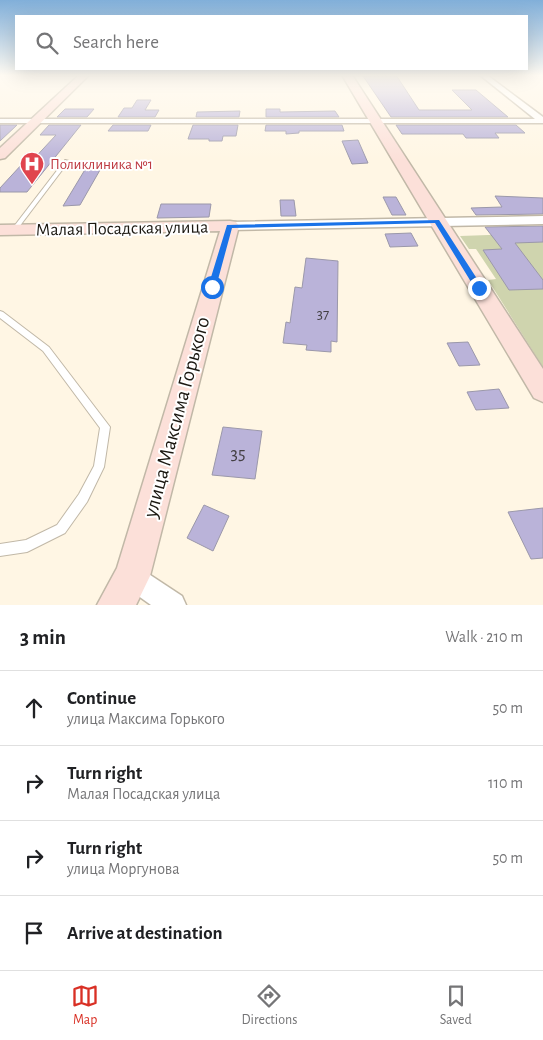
<!DOCTYPE html>
<html lang="en">
<head>
<meta charset="utf-8">
<style>
	body { margin:0; font-family:"Alegreya Sans",sans-serif; background:#f6f6f6; color:#202124 }
	.stop { position:absolute; width:15px; height:15px; margin:-11px; border:4px solid #1a73e8; border-radius:50%; background:#fff }
	.stop.end { background:#1a73e8; border-color:#fff; box-shadow:0 1px 5px #0008 }
	.list { margin:0; padding:0; list-style:none }
	h2 { display:flex; justify-content:space-between; align-items:center; height:65px; margin:0; padding:0 20px; font-size:21px }
	h2 small { font-size:16px; font-weight:400; color:#757577 }
	.list li { display:grid; grid-template-columns:32px 1fr auto; gap:15px; align-items:center; box-sizing:border-box; height:75px; padding:0 20px; border-top:1px solid #e0e0e0 }
	.list b { display:block; font-size:19px; white-space:nowrap }
	.list p { margin:0; font-size:16px; white-space:nowrap; color:#757577 }
	.list em { font-size:16px; font-style:normal; color:#757577 }
	.icon { flex:none; width:28px; height:28px; fill:none; stroke:currentColor; stroke-width:2; stroke-linecap:round; stroke-linejoin:round }
	.map { position:relative; flex:none; width:543px; height:605px; overflow:hidden }
	.search { position:absolute; background:#fff; box-shadow:0 5px 20px #0002; left:15px; right:15px; top:15px; height:55px; display:flex; align-items:center; gap:12px; box-sizing:border-box; padding:0 18px; border-radius:0px; color:#757577; font-size:19px }
	.sheet { height:365px; background:#fff }
	nav { display:flex; justify-content:space-around; align-items:center; box-sizing:border-box; height:70px; border-top:1px solid #e0e0e0; background:#fff; font-size:14px; color:#757577 }
	nav a { display:grid; justify-items:center; gap:2px }
	nav .on { color:#d93025 }
	.map>svg:first-child { display:block }
	.green { fill:#cfd4ae }
	.building { fill:#bab3d9; stroke:#9b98aa }
	.lines { fill:none; stroke-linecap:round; stroke-linejoin:round }
	.lane-casing { stroke:#c1b8a7; stroke-width:2 }
	.street-casing { stroke:#c1b8a7; stroke-width:3 }
	.secondary-casing { stroke:#c1b8a7; stroke-width:3 }
	.lane { fill:#fff; fill-rule:evenodd }
	.street { fill:#fff; fill-rule:evenodd }
	.secondary { fill:#fce0d9; fill-rule:evenodd }
	.route { fill:#1a73e8 }
	.labels { text-anchor:middle; stroke-width:4; stroke-linejoin:round; paint-order:stroke }
	.far-health-label { font-size:15px; fill:#be3a42; stroke:#fff; text-anchor:start }
	.number-label { font-size:15px; fill:#433f43 }
	.street-label { font-size:18px; fill:#1b1811; stroke:#fff }
	.near-number-label { font-size:18px; fill:#433f43 }
	.near-street-label { font-size:21px; fill:#1b1811; stroke:#fff }
</style>
</head>
<body>
<div class="map">
<svg width="543" height="605" viewBox="0 0 543 605">
	<rect width="100%" height="100%" fill="#fff6e4"/>
	<!-- green -->
	<path class="green" d="M543,233V367L488,280L496,279L476,249H469L460,236Z"/>
	<!-- building -->
	<g class="building">
		<path d="M396,75L419,110H472L452,90H476L508,117H391L363,76Z"/>
		<path d="M137,100H151L145,110H159L155,117H118L124,108H132Z"/>
		<path d="M65,109H94L87,117H57Z"/>
		<path d="M266,109H280V112L335,111L339,117H266Z"/>
		<path d="M240,111L239,117H196L197,112Z"/>
		<path d="M0,125H17L0,141Z"/>
		<path d="M49,125H81L27,192H0V188L23,163H30L56,135H40Z"/>
		<path d="M113,125H151L148,131H108Z"/>
		<path d="M193,125H238L236,136H223L222,141H209V139H188Z"/>
		<path d="M266,125H342L344,131H299V133L286,134V131H265Z"/>
		<path d="M396,125H516L525,133H495L499,138H466L463,134H402Z"/>
		<path d="M358,140L368,163L352,164L342,141Z"/>
		<path d="M89,163H104L80,205L63,206Z"/>
		<path d="M495,196L543,198V214L476,215L471,208L502,207Z"/>
		<path d="M383,197H396L406,215H392Z"/>
		<path d="M280,200H294L296,216H281Z"/>
		<path d="M161,204H211L209,217L157,218Z"/>
		<path d="M543,226V242L515,243L543,280V289L509,290L483,250L502,249L485,227Z"/>
		<path d="M411,233L418,246L390,247L385,234Z"/>
		<path d="M306,258L338,261L337,342L331,341V352L306,350L307,345L283,343L286,322L290,323L295,287L302,288Z"/>
		<path d="M468,342L480,365L459,366L447,343Z"/>
		<path d="M499,389L509,408L476,410L467,392Z"/>
		<path d="M223,427L262,431L255,479L212,475Z"/>
		<path d="M204,505L229,516L213,551L187,538Z"/>
		<path d="M543,508V558L531,559L508,512Z"/>
	</g>
	<g class="lines">
		<defs>
			<g id="lane">
				<path d="M65,160L69,161L16,231H12V229Z"/>
				<path d="M0,311L3,312L49,347L110,427L104,467L87,502L65,533L27,552L0,556V544L26,540L57,525L79,494L94,466L100,428L43,351L0,318Z"/>
			</g>
			<g id="street">
				<path d="M480,75H487L543,117V123H0V119H535Z"/>
				<path d="M543,216V224L230,230L224,226L230,222Z"/>
				<path d="M132,563L182,596L186,605H151L123,585L119,576L123,567Z"/>
			</g>
			<g id="secondary">
				<path d="M79,75H89L5,158L0,159V148Z"/>
				<path d="M342,75H352L543,369V402L534,398Z"/>
				<path d="M230,221L236,222L239,226L150,576L136,605H97L117,568L220,231L0,235V225Z"/>
			</g>
		</defs>
		<!-- lane casing -->
		<use href="#lane" class="lane-casing"/>
		<!-- street casing -->
		<use href="#street" class="street-casing"/>
		<!-- secondary casing -->
		<use href="#secondary" class="secondary-casing"/>
		<!-- lane -->
		<use href="#lane" class="lane"/>
		<!-- street -->
		<use href="#street" class="street"/>
		<!-- secondary -->
		<use href="#secondary" class="secondary"/>
	</g>
	<!-- sky -->
	<linearGradient id="sky" x2="0" y2="1"><stop stop-color="#81afd9"/><stop offset="0.47" stop-color="#fffbf3"/><stop offset="1" stop-color="#fffbf3" stop-opacity="0"/></linearGradient>
	<rect width="543" height="160" fill="url(#sky)"/>
	<!-- route -->
	<path class="route" d="M439,220L483,288L482,290H476L435,223L232,228L216,287L212,290L208,287L227,225Z"/>
	<!-- icons -->
	<defs>
		<symbol id="hospital-pin" viewBox="-11 -11 22 30"><path d="M0 17L-7.5 6A9.5 9.5 0 1 1 7.5 6Z" fill="#e0444e" stroke="#fff"/><path d="M-5-5h3v3.5h4V-5h3V5h-3V1.5h-4V5h-3Z" fill="#fff"/></symbol>
	</defs>
	<g fill-rule="evenodd">
		<use href="#hospital-pin" x="18" y="150" width="28" height="38"/>
	</g>
	<g class="labels">
		<!-- far-health labels -->
		<g class="far-health-label">
			<text x="50" y="169">Поликлиника №1</text>
		</g>
		<!-- number labels -->
		<g class="number-label">
			<text x="323" y="319">37</text>
		</g>
		<!-- street labels -->
		<g class="street-label">
			<text transform="translate(122 228) rotate(-1)" y="6">Малая Посадская улица</text>
		</g>
		<!-- near-number labels -->
		<g class="near-number-label">
			<text x="238" y="459">35</text>
		</g>
		<!-- near-street labels -->
		<g class="near-street-label">
			<text transform="translate(176 417) rotate(-75)" y="7">улица Максима Горького</text>
		</g>
	</g>
</svg>
<div class="stop" style="left:212px;top:287px"></div>
<div class="stop end" style="left:479px;top:288px"></div>
<div class="search"><svg class="icon" aria-label="search" viewBox="0 0 24 24"><circle cx="10" cy="10" r="6"/><path d="M15 15l6 6"/></svg>Search here</div>
</div>
<section class="sheet">
<h2>3 min<small>Walk · 210 m</small></h2>
<ul class="list">
<li><svg class="icon" aria-label="ahead" viewBox="0 0 24 24"><path d="M12 20V5M6 11l6-6 6 6"/></svg><div><b>Continue</b><p>улица Максима Горького</p></div><em>50 m</em></li>
<li><svg class="icon" aria-label="right" viewBox="0 0 24 24"><path d="M7 20v-9h11M14 6l5 5-5 5"/></svg><div><b>Turn right</b><p>Малая Посадская улица</p></div><em>110 m</em></li>
<li><svg class="icon" aria-label="right" viewBox="0 0 24 24"><path d="M7 20v-9h11M14 6l5 5-5 5"/></svg><div><b>Turn right</b><p>улица Моргунова</p></div><em>50 m</em></li>
<li><svg class="icon" aria-label="arrive" viewBox="0 0 24 24"><path d="M6 21V4h12l-3 4 3 4H6"/></svg><div><b>Arrive at destination</b></div></li>
</ul>
</section>
<nav>
<a class="on"><svg class="icon" aria-label="map" viewBox="0 0 24 24"><path d="M3 6l6-2 6 2 6-2v14l-6 2-6-2-6 2zM9 4v14M15 6v14"/></svg>Map</a>
<a><svg class="icon" aria-label="directions" viewBox="0 0 24 24"><path d="M12 3l9 9-9 9-9-9zM9 14v-3h6M13 9l2 2-2 2"/></svg>Directions</a>
<a><svg class="icon" aria-label="saved" viewBox="0 0 24 24"><path d="M7 4h10v16l-5-4-5 4z"/></svg>Saved</a>
</nav>
</body>
</html>
